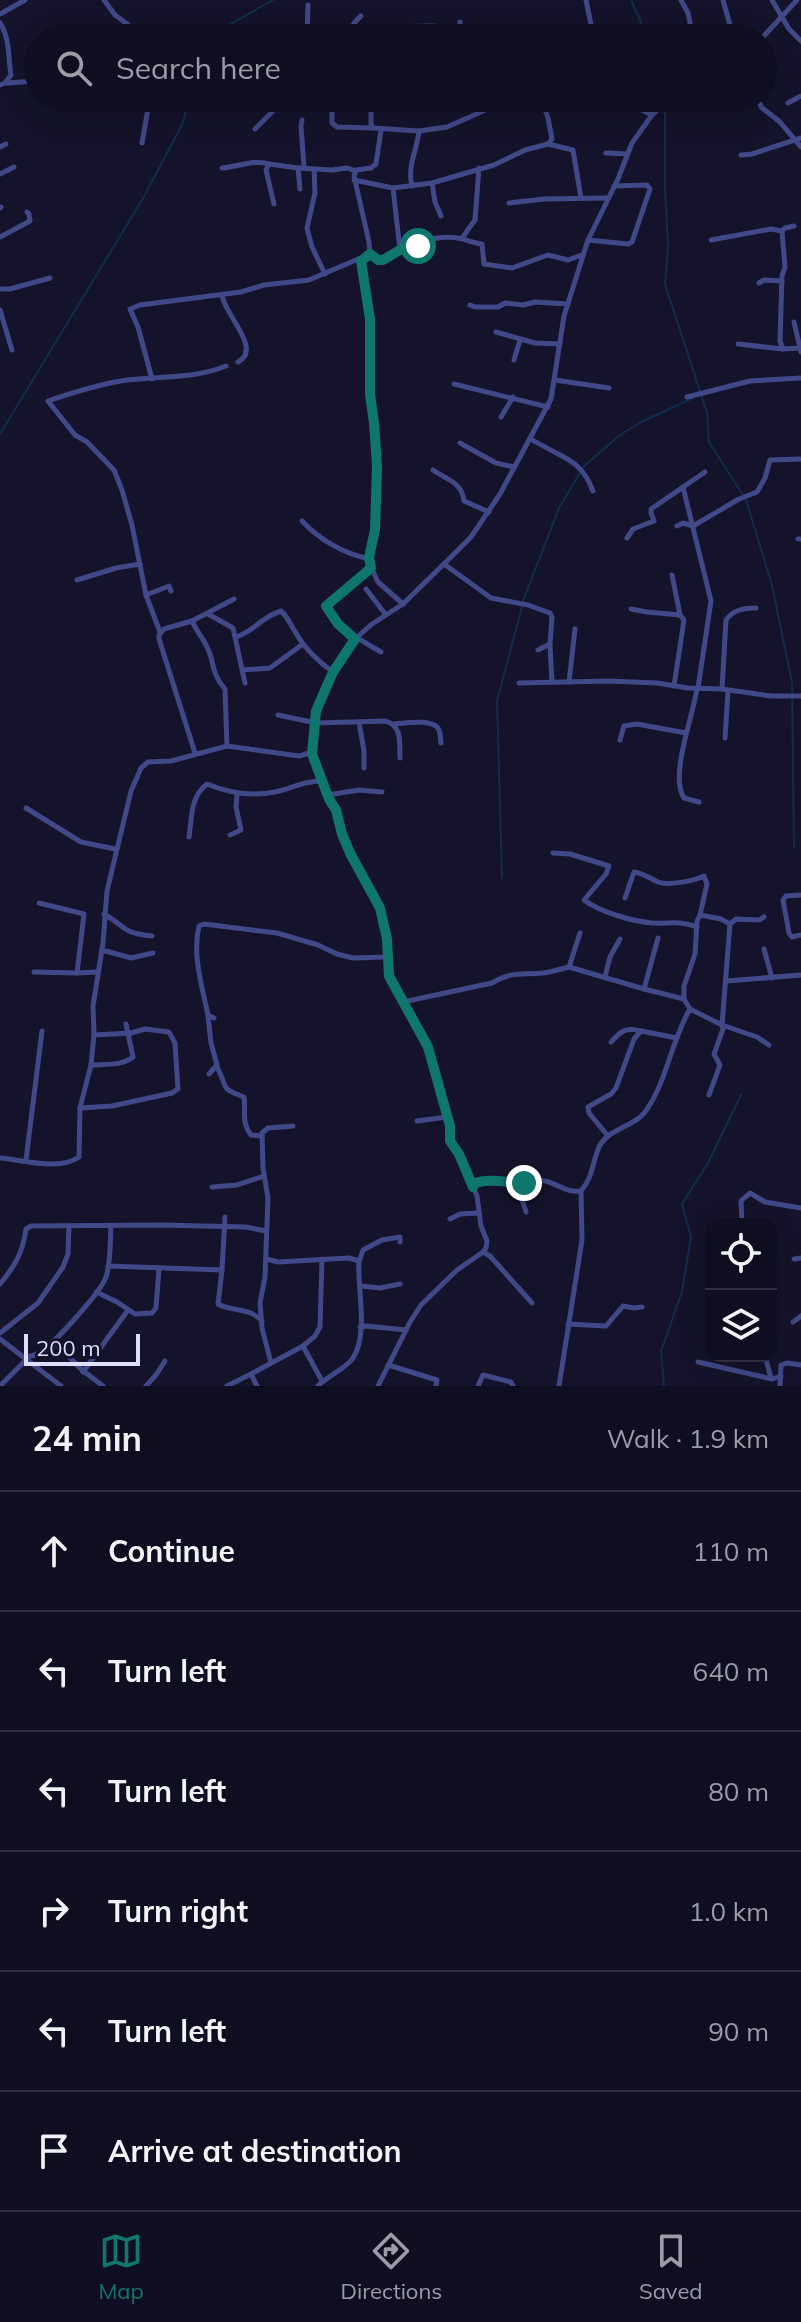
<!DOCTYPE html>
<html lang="en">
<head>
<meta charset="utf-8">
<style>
	body { margin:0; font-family:Mulish,sans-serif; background:#181729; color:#f1f3f6 }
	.controls { position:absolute; right:24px; bottom:24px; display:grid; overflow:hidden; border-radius:16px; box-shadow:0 8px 32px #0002 }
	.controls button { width:72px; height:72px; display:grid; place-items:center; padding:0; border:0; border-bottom:2px solid #2f2e3e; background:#0f0e20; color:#f1f3f6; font:40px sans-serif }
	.scale { position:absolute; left:24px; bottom:20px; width:116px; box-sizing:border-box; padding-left:8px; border:4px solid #dfdffd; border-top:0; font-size:22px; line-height:28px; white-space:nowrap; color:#dfdffd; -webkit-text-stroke:6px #14132b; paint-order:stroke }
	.stop { position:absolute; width:24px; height:24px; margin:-18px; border:6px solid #0f766e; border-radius:50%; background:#fff }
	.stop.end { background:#0f766e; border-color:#fff; box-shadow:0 2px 8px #0008 }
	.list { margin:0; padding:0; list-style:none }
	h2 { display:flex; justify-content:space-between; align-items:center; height:104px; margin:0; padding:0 32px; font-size:34px }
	h2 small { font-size:26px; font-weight:400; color:#9b9ca5 }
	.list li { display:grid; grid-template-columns:52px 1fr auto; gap:24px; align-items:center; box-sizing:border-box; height:120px; padding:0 32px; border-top:2px solid #2f2e3e }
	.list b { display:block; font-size:30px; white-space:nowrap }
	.list em { font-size:26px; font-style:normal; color:#9b9ca5 }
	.icon { flex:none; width:44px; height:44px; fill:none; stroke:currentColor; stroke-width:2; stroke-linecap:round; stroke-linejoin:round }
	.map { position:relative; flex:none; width:801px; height:1386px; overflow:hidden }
	.search { position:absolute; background:#0f0e20; box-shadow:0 8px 32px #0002; left:24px; right:24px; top:24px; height:88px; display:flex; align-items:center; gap:20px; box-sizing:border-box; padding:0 28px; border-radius:44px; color:#9b9ca5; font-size:30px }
	.sheet { height:824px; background:#0f0e20 }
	nav { display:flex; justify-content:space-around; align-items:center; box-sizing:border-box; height:112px; border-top:2px solid #2f2e3e; background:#0f0e20; font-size:22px; color:#9b9ca5 }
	nav a { display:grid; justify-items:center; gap:4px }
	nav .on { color:#0f766e }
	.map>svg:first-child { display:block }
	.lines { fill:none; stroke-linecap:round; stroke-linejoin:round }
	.stream { stroke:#102e4c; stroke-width:2 }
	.minor { stroke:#414887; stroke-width:5 }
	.route { stroke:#0f766e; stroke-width:10 }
</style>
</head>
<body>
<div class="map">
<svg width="801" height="1386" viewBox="0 0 801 1386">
	<rect width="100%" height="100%" fill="#14132b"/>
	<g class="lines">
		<!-- stream -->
		<g class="stream">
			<path d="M631,0L643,27L644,38"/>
			<path d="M210,38L211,35L273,0"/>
			<path d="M663,98L665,103V188L668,245L665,284L707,413L709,442L746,500L772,585L792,683L794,848"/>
			<path d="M0,434L142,200L182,125L190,98"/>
			<path d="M523,601L559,508L584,466L620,435L641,422L693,398"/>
			<path d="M502,878L497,701L522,607"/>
			<path d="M664,1386L661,1351L682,1292L691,1237L682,1204L708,1163L741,1095"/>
		</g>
		<!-- minor -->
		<g class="minor">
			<path d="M104,0L115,15L139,33V38"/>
			<path d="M586,0L593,34"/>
			<path d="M681,0L688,13L693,38"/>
			<path d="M723,0L730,25L737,38"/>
			<path d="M772,0L789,29L801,41"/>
			<path d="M0,14L25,0"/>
			<path d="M460,22L461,38"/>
			<path d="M0,23C10,38 8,57 11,75L5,83L0,85"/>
			<path d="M307,38L308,5"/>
			<path d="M344,38C352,29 351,24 361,16"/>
			<path d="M389,38V27L433,26L501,34"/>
			<path d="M500,38L501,34L535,30L562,35L597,34L602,38"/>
			<path d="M762,38L797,0"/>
			<path d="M6,83L38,81"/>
			<path d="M87,98L103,106H106L109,98"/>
			<path d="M332,98V123L337,127L373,128"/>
			<path d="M371,98V125L373,128L419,131L447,127L513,98"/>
			<path d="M608,98L624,101L652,115"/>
			<path d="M758,98L761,107L780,122L801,147"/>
			<path d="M788,103L801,96"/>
			<path d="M302,120L301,126L304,167"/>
			<path d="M255,129L275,109L290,98"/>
			<path d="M142,143L149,103L148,98"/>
			<path d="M548,144L573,150L581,198"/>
			<path d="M0,147L6,144"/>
			<path d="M606,153L627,154"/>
			<path d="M741,155L752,154L801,138"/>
			<path d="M222,168C237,167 255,159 269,164"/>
			<path d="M314,169L315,193L307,228L312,247L325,274"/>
			<path d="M0,174L14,167"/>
			<path d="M354,180L393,188L400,250"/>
			<path d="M432,183L435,202L441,216"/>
			<path d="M412,186C407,166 417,150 419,131"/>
			<path d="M393,188L432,183L494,165L525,150L548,144L552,139L548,118L541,98"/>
			<path d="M300,189L298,168L332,170L347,168L356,171"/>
			<path d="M509,203L544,199L608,198"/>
			<path d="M274,204L266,170L269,164L298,168"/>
			<path d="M0,208L1,207"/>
			<path d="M794,226L785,228L782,231L785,267L782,276L780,341L783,349L801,348"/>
			<path d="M0,237L30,221L29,214L27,212"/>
			<path d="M462,238L475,220L479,168"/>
			<path d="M588,240L628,244L632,242L650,189L647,185L614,186"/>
			<path d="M711,240L771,229L782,231"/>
			<path d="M370,254L378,260C385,259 417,246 422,241C434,238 451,236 463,239C469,241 474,243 482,244L484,264L512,268L548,255L568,260L582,255"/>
			<path d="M361,259L370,319V394L374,423L377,466L375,530L369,563L378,582L403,604"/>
			<path d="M759,283L764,280L782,281"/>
			<path d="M0,289H10L50,278"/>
			<path d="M222,295C224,314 263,349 238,362"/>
			<path d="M470,305L475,307H498L505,303L523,305L535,302L568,304"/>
			<path d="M0,310L12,350"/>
			<path d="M794,322L801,352"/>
			<path d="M496,332L535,343L560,344"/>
			<path d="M738,344L783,349"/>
			<path d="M514,360L520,340"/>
			<path d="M152,379L138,327L130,309L140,305L241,292L264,285L309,280L370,254L369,242L354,176L356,170L371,168L376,164L381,130"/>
			<path d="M555,380L609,388"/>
			<path d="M454,384L548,407"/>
			<path d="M687,397L750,381L801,378"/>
			<path d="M501,417L513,397"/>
			<path d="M531,439C559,457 580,457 593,491"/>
			<path d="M460,443L496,463L514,467"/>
			<path d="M433,470C447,480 462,482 464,501L489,512"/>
			<path d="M683,487L711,601L698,688"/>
			<path d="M302,521C321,541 343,553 369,559"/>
			<path d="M677,526L683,523L693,526L739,499L757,492L765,478L770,460L801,459"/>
			<path d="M627,538L633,529L654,521L651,513V509L705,472"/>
			<path d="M798,539H801"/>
			<path d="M444,564L491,598L528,605L550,613L552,617L550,644L538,650"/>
			<path d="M371,568L326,607C340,630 359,639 381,652"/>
			<path d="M672,575L680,615L684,620L674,686"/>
			<path d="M77,580L116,568L140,564"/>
			<path d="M366,589L386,615"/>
			<path d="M146,595L169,586L171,591"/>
			<path d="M631,609L647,612L680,615"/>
			<path d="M208,614L233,628L245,683"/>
			<path d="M192,621C196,630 202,637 206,645C216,663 209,670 225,689L227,746"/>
			<path d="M160,632L146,595L132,525L122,490L114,470L87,442L75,435L48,401C74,392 100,384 127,380C160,376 194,379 226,366"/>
			<path d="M236,637C255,631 261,617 281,611C289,618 290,625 296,633C304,648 320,663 333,672"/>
			<path d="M550,645L552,682"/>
			<path d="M242,670L270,668L303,644"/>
			<path d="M569,682L575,629"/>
			<path d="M519,683L609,681L657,683L688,688L722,689L771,696H801"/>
			<path d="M697,688C694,714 669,776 684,798L699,802"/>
			<path d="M722,689L726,620C733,610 743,608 756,608"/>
			<path d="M278,715L316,723L386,721C403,727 399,743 400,758"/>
			<path d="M359,722L364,751V768"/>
			<path d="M394,724C405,723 434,718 439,730C441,734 440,739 441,743"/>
			<path d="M725,738L728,691"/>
			<path d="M620,740L624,726L637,724L686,733"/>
			<path d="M195,753L159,639V635L164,629L192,621L234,599"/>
			<path d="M328,795L359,790L382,792"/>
			<path d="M26,808L81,842L115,849"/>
			<path d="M230,835L241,830L236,807L237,794"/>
			<path d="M189,837C192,818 190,797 207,784C229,793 251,797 275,792C295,788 301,781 324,781"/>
			<path d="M553,853L570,854L609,866L606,874L584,900C600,912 631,921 652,923C671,924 677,920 697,927"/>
			<path d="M801,895L786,896L783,900L789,933L792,937L801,935"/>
			<path d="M625,898L634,872C643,873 649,878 658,882C668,886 694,881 704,876L707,884L700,915"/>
			<path d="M39,903L84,914L77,973L97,972"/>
			<path d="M104,914C127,927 121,933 152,936"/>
			<path d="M580,933L569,967L644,989"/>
			<path d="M658,938L644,989L684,999"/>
			<path d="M764,949L772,978"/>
			<path d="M101,952L106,951L131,958L153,953"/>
			<path d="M34,972L77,973"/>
			<path d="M605,977L610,957L620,939"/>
			<path d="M726,981L801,975"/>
			<path d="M403,1002L492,983C512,971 521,975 543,973C552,972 561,969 569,967"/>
			<path d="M690,1009L684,999V986L695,954L697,921L700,915L721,919L730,924"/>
			<path d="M208,1016L211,1043L217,1065L209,1074"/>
			<path d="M214,1018L208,1015C202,986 192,955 199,926L204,924L277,933L318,945L337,954L353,958L387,957"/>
			<path d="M611,1042C621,1031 626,1027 641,1031"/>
			<path d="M91,1065C105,1064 122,1066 133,1057L126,1024"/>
			<path d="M217,1067C229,1089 218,1087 244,1097C246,1111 241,1122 251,1135L262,1136"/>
			<path d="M709,1095L720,1065L714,1054L723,1029L722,1025L757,1037L769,1045"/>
			<path d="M80,1108L112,1106L172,1093L178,1089L175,1043L169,1032L145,1029L131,1033L94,1035"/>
			<path d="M417,1121L447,1117"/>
			<path d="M608,1136L589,1113L588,1107L611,1094L616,1088L634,1039L641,1031L677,1038"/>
			<path d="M0,1158C23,1160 59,1171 79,1157L80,1108L91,1065L94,1035L93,1006L103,943L107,891L131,791L141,768L148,762L171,761L227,746L299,756L313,752"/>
			<path d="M26,1160L42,1031"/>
			<path d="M517,1183L526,1212"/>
			<path d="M474,1186L475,1183C491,1178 504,1182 520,1183C528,1183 537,1179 545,1181C559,1184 566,1193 581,1191C594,1176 592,1161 600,1145C610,1128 634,1127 645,1112C667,1082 671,1041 690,1009L722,1025L730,924L736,919L759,920L764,917"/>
			<path d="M212,1187L237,1185L264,1176"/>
			<path d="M450,1219L460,1214L479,1213"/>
			<path d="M742,1224L741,1201L750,1193L765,1202L801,1208"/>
			<path d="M483,1252L490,1256L532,1303"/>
			<path d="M267,1259L278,1262L349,1258L359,1261"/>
			<path d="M794,1259L801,1258"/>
			<path d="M108,1266L222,1270L225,1217"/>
			<path d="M222,1270L218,1304C233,1312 249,1307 262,1321"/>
			<path d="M0,1284C15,1266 23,1252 26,1229L31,1226L161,1225L246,1227L266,1231"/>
			<path d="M361,1286L380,1288L400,1284"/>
			<path d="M96,1292L117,1302L135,1314L152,1313L156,1308L159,1269"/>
			<path d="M793,1322L801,1316"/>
			<path d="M568,1324L606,1326L623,1306L634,1308L642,1307"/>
			<path d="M360,1327L366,1326L406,1330"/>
			<path d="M0,1333L38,1303L63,1267L68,1254L69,1226"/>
			<path d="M0,1339L61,1386"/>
			<path d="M53,1341L82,1370L103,1386"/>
			<path d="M303,1346L315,1336L320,1327L322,1259"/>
			<path d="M765,1356L771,1378"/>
			<path d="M26,1357C34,1356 42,1353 48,1346C61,1335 101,1292 106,1277C111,1262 110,1242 111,1226"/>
			<path d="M698,1362L772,1379L781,1376"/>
			<path d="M271,1363L262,1328L260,1303L265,1277L268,1198L263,1168L262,1133L268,1128L293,1126"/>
			<path d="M388,1365L437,1380L436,1386"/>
			<path d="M83,1372L128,1310"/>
			<path d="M0,1386L27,1359"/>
			<path d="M146,1386L156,1375L165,1361"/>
			<path d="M227,1386L251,1374"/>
			<path d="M257,1386L251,1374L303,1346L322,1381"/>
			<path d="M318,1386C327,1376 347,1368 353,1358C369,1333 357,1289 359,1262C360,1258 362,1254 363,1250L382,1240L400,1237V1242"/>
			<path d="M378,1386L410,1322L421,1305L457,1270L483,1252L486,1248L487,1241L481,1226L477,1196L460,1158L450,1141V1126L433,1060L422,1034L392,982L388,969L387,939L380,908L350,853L342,834L336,810L328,795L312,754L316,711L333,672L355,639L372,624L403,604L454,554L471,537L500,494L551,399L564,316L588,240L618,179L632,143L652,115L671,98"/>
			<path d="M478,1386L483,1375L511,1382L513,1386"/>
			<path d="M559,1386L582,1240L581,1191"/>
			<path d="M780,1386L781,1365L787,1363L801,1365"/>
		</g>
	</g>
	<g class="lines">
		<!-- route -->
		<path class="route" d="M418,246L400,250L383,260H378L370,254L361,261L370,319V394L374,423L377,466L375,530L369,557L371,568L326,606L338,624L355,639L333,672L316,711L312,754L329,799L336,810L342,834L350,853L380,908L387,939L389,976L428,1047L450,1126V1141L459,1154L473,1187L475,1183C492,1178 507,1183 524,1183"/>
	</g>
</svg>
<div class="controls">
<button><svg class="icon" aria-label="locate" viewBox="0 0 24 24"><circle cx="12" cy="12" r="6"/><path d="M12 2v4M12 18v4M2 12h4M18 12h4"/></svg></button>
<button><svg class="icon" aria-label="layers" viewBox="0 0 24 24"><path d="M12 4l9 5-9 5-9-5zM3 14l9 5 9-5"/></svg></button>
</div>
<div class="scale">200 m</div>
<div class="stop" style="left:418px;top:246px"></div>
<div class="stop end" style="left:524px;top:1183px"></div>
<div class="search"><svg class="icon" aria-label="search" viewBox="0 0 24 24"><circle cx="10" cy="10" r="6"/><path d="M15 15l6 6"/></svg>Search here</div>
</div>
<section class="sheet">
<h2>24 min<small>Walk · 1.9 km</small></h2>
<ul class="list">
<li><svg class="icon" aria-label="ahead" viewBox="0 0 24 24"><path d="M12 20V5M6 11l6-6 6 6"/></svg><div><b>Continue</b></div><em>110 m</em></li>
<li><svg class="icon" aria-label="left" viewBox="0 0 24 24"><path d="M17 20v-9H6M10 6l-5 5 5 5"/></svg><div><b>Turn left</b></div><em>640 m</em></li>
<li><svg class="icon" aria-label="left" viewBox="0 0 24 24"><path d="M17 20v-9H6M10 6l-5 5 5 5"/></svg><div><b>Turn left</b></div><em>80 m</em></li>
<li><svg class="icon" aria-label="right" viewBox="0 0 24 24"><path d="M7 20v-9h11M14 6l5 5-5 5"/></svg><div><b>Turn right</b></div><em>1.0 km</em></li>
<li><svg class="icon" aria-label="left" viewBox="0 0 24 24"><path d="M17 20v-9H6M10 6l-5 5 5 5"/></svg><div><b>Turn left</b></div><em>90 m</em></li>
<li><svg class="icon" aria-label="arrive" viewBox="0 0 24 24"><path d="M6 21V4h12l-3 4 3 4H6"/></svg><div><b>Arrive at destination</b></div></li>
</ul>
</section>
<nav>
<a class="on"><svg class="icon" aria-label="map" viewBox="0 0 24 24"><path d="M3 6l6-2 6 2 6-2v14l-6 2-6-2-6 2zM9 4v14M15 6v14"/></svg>Map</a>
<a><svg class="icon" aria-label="directions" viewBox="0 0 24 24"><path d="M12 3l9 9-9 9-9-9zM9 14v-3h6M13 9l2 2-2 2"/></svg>Directions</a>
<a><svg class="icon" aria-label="saved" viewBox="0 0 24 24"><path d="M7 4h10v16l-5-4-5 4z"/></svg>Saved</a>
</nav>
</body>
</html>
